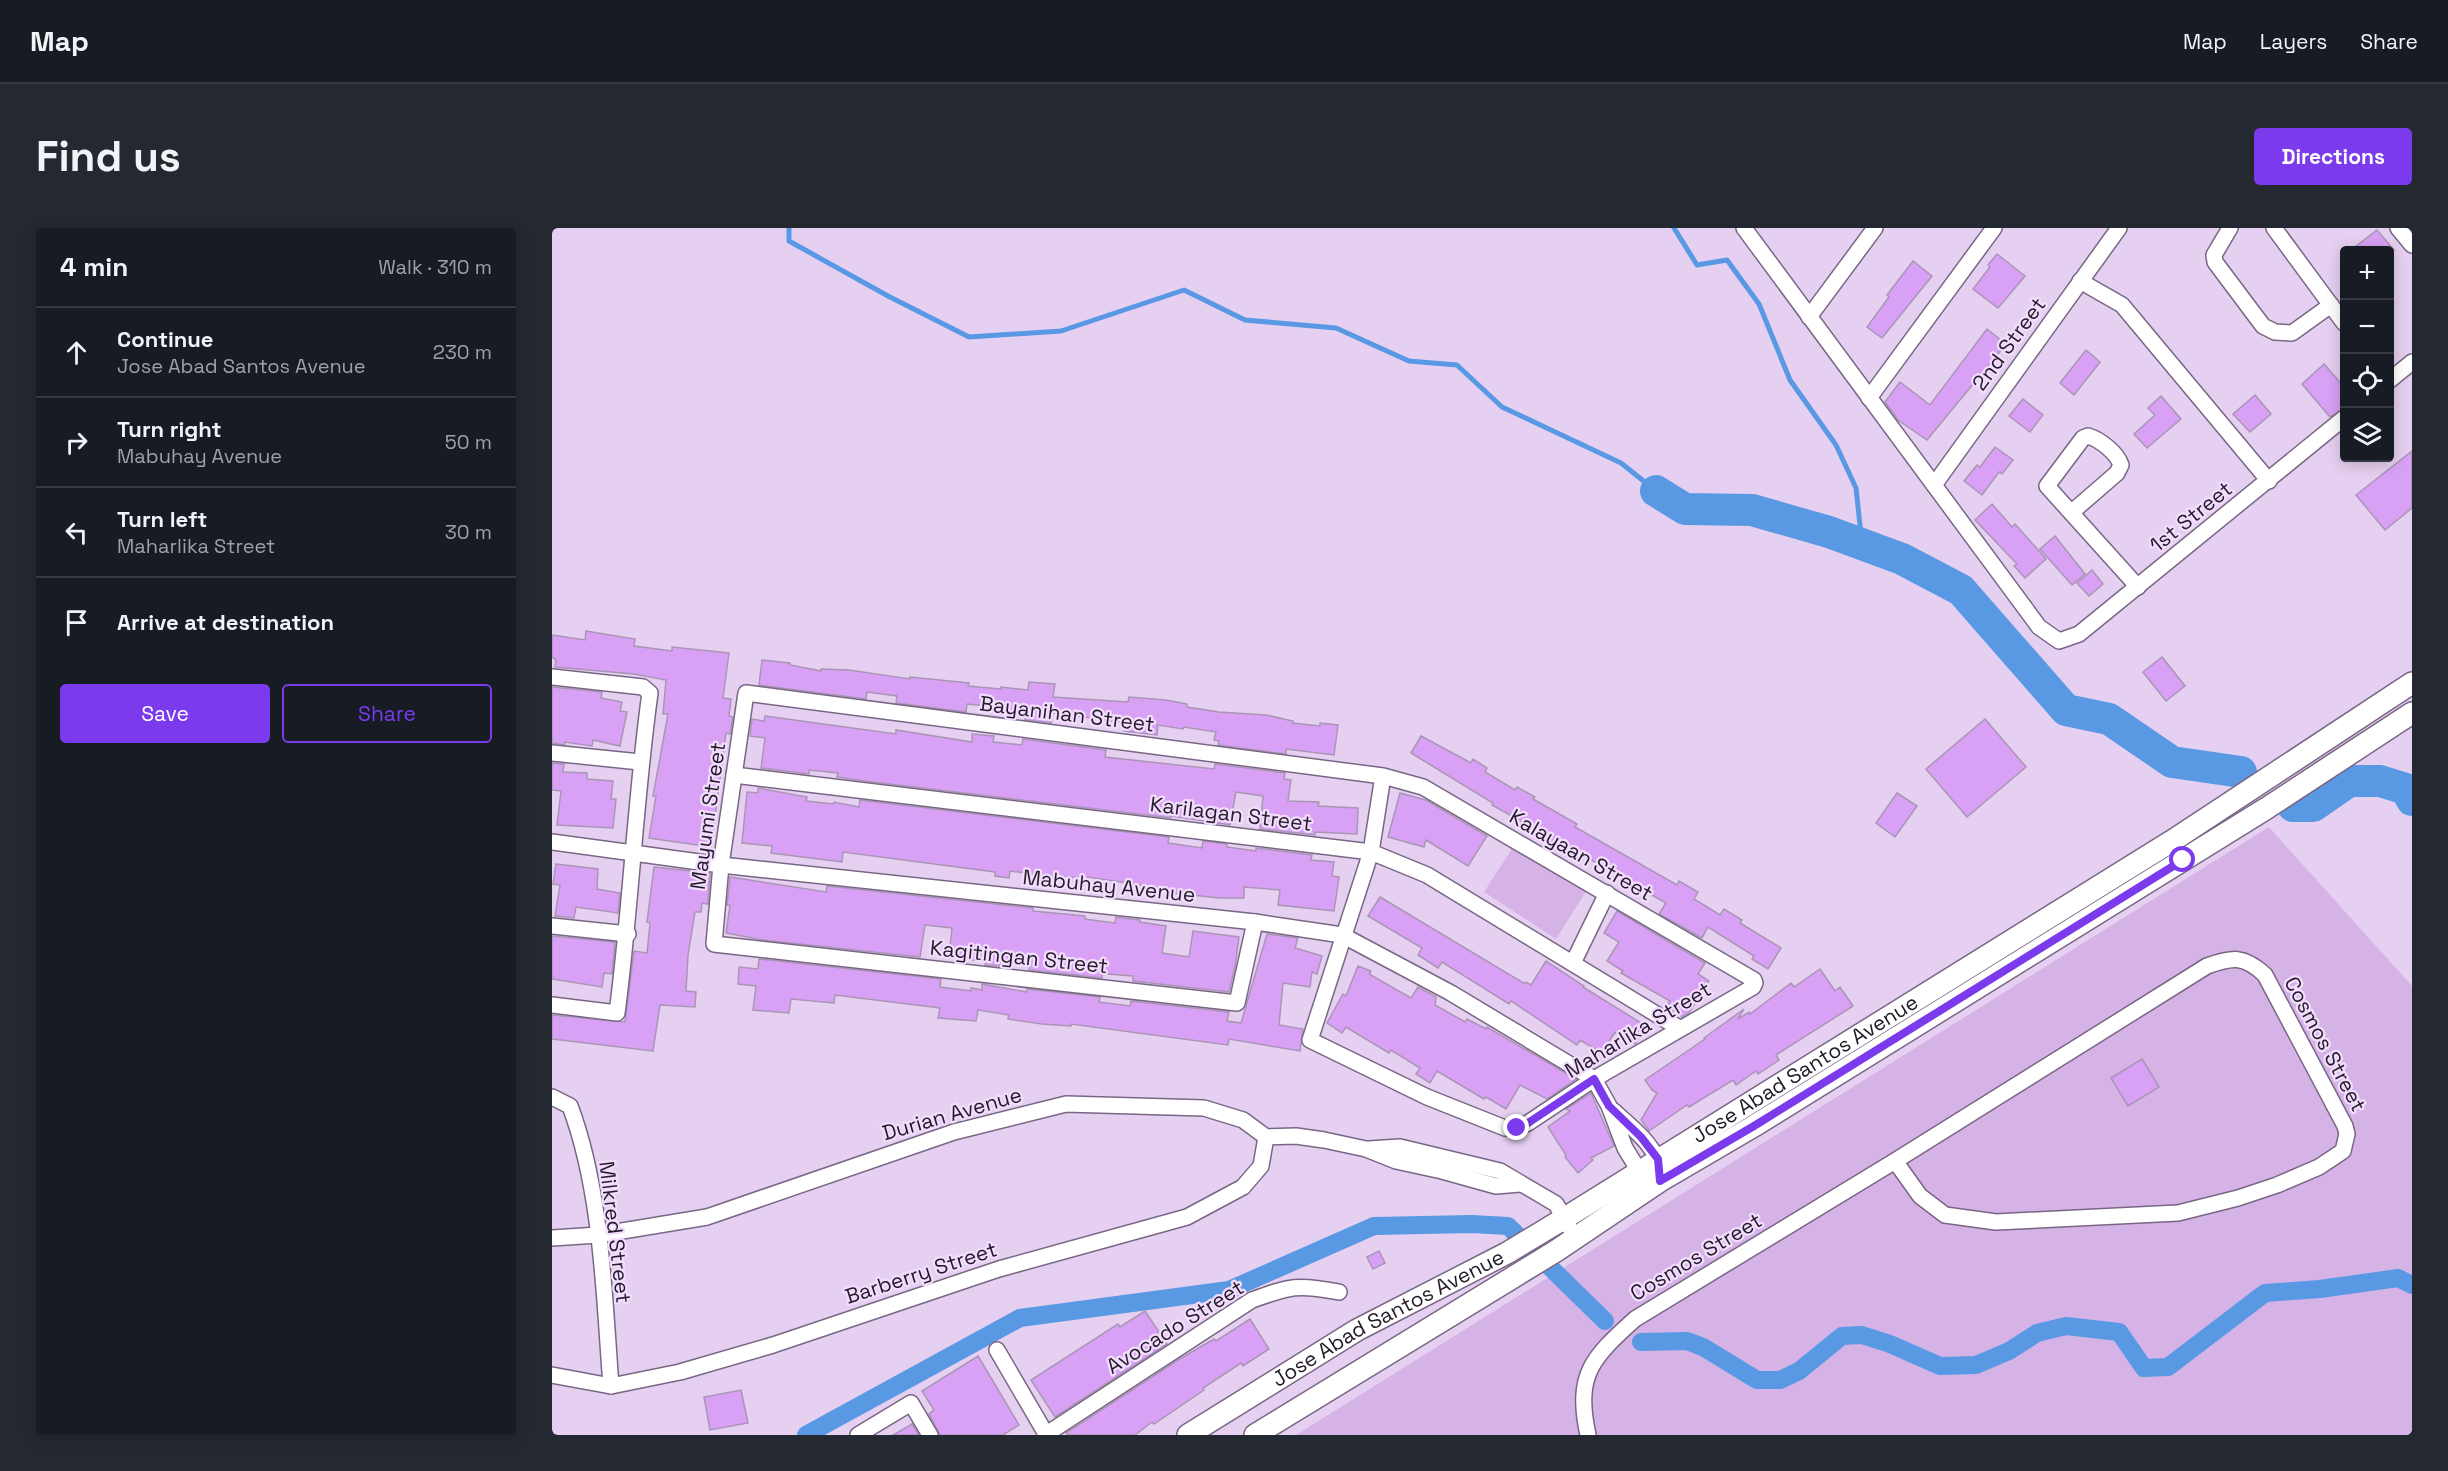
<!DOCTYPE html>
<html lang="en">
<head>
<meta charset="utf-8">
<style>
	body { margin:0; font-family:"Space Grotesk",sans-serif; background:#242831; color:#f1f3f6 }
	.controls { position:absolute; right:18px; top:18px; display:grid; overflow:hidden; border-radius:6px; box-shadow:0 3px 15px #0003 }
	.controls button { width:54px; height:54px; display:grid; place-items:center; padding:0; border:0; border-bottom:2px solid #363941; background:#171b24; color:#f1f3f6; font:30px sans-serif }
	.stop { position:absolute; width:18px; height:18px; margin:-14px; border:4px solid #7c3aed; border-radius:50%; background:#fff }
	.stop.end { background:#7c3aed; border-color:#fff; box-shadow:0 2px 6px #0008 }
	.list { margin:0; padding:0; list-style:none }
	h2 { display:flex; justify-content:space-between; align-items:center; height:78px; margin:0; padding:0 24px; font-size:26px }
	h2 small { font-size:20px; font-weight:400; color:#9ea1a6 }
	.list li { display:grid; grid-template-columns:39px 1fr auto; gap:18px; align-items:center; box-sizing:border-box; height:90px; padding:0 24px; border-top:2px solid #363941 }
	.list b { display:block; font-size:22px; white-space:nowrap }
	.list p { margin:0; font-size:20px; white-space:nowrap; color:#9ea1a6 }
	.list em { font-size:20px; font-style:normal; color:#9ea1a6 }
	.actions { display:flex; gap:12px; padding:18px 24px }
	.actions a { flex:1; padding:14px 0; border:2px solid #7c3aed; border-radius:6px; text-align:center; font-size:21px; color:#7c3aed }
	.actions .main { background:#7c3aed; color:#fff }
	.icon { flex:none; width:33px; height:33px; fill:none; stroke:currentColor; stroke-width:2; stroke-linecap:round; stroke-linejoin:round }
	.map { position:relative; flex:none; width:1860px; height:1207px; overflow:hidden; border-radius:6px }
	header { display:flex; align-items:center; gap:36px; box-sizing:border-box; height:84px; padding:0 30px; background:#171b24; border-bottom:2px solid #363941 }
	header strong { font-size:28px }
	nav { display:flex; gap:33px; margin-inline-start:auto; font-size:21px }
	.intro { display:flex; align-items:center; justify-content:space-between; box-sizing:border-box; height:144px; padding:0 36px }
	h1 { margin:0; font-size:42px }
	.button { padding:15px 27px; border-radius:6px; background:#7c3aed; color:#fff; font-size:21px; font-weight:700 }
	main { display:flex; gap:36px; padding:0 36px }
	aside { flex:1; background:#171b24; border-radius:6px; box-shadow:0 3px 15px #0003 }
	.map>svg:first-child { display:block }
	.green { fill:#d5b3e7 }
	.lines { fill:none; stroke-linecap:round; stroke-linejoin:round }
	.stream { stroke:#5999e4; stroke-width:5 }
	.canal { stroke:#5999e4; stroke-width:18 }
	.river { stroke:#5999e4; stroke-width:32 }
	.building { fill:#d9a1f6; stroke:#a995b4; stroke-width:1.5 }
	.street-casing { stroke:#796684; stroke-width:18 }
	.secondary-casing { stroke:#796684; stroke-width:24 }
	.street { stroke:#fff; stroke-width:15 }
	.secondary { stroke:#fff; stroke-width:21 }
	.route { stroke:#7c3aed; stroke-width:8 }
	.labels { text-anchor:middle; stroke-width:4.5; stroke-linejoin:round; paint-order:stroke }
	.street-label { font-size:21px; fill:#231b27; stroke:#f3ddff }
</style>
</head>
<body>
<header>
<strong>Map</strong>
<nav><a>Map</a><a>Layers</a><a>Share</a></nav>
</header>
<div class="intro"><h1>Find us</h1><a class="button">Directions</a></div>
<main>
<aside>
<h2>4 min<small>Walk · 310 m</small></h2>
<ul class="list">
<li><svg class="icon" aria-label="ahead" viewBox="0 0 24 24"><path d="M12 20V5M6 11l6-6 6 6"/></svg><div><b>Continue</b><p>Jose Abad Santos Avenue</p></div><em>230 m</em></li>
<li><svg class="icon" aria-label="right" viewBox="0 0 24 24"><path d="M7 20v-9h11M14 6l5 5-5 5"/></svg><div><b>Turn right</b><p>Mabuhay Avenue</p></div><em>50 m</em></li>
<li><svg class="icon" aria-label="left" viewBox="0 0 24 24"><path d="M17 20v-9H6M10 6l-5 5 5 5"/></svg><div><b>Turn left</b><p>Maharlika Street</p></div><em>30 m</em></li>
<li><svg class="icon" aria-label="arrive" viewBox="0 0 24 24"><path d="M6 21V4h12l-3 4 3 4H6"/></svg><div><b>Arrive at destination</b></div></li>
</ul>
<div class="actions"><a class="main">Save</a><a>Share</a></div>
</aside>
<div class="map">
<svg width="1860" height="1207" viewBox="0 0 1860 1207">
	<rect width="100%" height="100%" fill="#e6d0f1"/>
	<!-- green -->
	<g class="green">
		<path d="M1717,599L1860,758V1207H744Z"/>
		<path d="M963,616L1035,662L1004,711L932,664Z"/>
	</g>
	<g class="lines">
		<!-- stream -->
		<g class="stream">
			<path d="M237,0V13L336,68L417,109L509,103L632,62L693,92L784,100L857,133L905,137L950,179L1069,235L1104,263"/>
			<path d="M1122,0L1145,37L1175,32L1207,76L1238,152L1284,217L1304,260L1310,316"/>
		</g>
		<!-- canal -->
		<g class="canal">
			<path d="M1089,1114L1135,1113L1151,1119L1205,1152H1228L1247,1143L1290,1108L1310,1107L1338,1116L1388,1138L1424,1137L1457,1123L1485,1105L1514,1098L1567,1104L1592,1140L1616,1139L1713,1065L1768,1061L1846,1050L1860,1057"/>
			<path d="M254,1207L468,1090L677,1062L822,998L920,996L956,998L1053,1093"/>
		</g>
		<!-- river -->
		<g class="river">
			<path d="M1104,263L1133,281L1200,282L1277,304L1350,331L1409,362L1514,482L1557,491L1620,534L1689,544"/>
			<path d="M1741,578H1761L1797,553H1828L1854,561L1860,572"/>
		</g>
	</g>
	<!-- building -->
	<g class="building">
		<path d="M1825,2L1842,22H1799Z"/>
		<path d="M1445,26L1473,48L1446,80L1421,61L1438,39L1436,37Z"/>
		<path d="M1361,33L1380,48L1330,110L1315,99L1337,69L1335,67Z"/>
		<path d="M1435,101L1454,116L1375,212L1346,192L1333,174L1348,154L1378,177Z"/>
		<path d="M1534,122L1548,134L1522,167L1508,155Z"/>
		<path d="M1772,136L1792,159V181L1778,189L1750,156Z"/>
		<path d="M1703,167L1719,186L1698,204L1681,186Z"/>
		<path d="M1609,168L1629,191L1595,220L1582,206L1603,187L1596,180Z"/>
		<path d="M1471,171L1491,187L1478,204L1457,188Z"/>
		<path d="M1443,219L1461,232L1450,246L1447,244L1430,267L1412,253L1425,237L1428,239Z"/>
		<path d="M1860,223V280L1833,302L1804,267Z"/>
		<path d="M1440,276L1460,299L1463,296L1494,331L1473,350L1462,338L1465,336L1423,292Z"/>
		<path d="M1503,308L1533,346L1520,357L1488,321Z"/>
		<path d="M1540,342L1551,356L1537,368L1525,355Z"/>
		<path d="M34,403L83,411L82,418L120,423V419L177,425L171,470L179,471L177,488L181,489L178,506L174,505L159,619L97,610L104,568H101L116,486H111L114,452L82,446L3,439L4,432L0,429V407L33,412Z"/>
		<path d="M1610,429L1633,458L1614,473L1591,444Z"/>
		<path d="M210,432L238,435V437L269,443V441L297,442L358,451V449L417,455L416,458L449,461V459L476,462L477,454L503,456L501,469L576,474L577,469L614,472L635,476V479L667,484L714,487L741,493V495L768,498V495L786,497L782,527L734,521V526L666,517L667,513L662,512L664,504L632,499L631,501L606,497L605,507L572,503L573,495L531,489L500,485L499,495L473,492L474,487L447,484V479L415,476L414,484L344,475L345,468L315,464L314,471L207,457Z"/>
		<path d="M0,459L50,464L49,470L70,474L68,483L75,484L68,518L41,512L40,518L13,514V517L0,515Z"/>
		<path d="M213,488L344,506V502L420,514V506L442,508L441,514L470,517L471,511L554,522L553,529L662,541L663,536L733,545L732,551L739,552L736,573L767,574L766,578L806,580L805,606L763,604V607L708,601L711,568L684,564L678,597L619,588V590L312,553L285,549L286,545L257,542V546L209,540L213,510L198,508L200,491L212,493Z"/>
		<path d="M1433,491L1474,539L1415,589L1374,541Z"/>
		<path d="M869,508L919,535L921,531L935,540L933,544L963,562L965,559L983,569L981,571L1025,596L1023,599L1125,657L1127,653L1146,664L1142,671L1168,687L1172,681L1190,692L1188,695L1229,720L1216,741L1200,731L1202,728L1156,699L1150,710L1107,686L1114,675L1041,633L1008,615L1003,622L991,615L995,608L940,577L941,575L859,525Z"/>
		<path d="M0,535L12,536L11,544L35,545V551L61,553L59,571H64L61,600L5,597L9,563L0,562Z"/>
		<path d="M206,560L255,569L254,573L281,576L282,574L307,579L308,572L617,609L616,615L650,620L651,613L675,616V619L704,623V620L760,627L759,632L782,634L780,648L787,649L782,683L726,677L728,662L692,659V670H667L621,665V662L536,649V651L509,648V650L458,643L457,650L443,648V644L291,624L290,634L219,625L220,618L190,615L195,564L206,565Z"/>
		<path d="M848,565L874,572L935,608L916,638L874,612L872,619L836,609Z"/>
		<path d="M1345,565L1365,578L1343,609L1324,595Z"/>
		<path d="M4,636L46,641L45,661L68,665L66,685L24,679L22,690L3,688L8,657L1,656Z"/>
		<path d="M102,639L158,645L156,676L150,675L149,684H143L136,727L134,763L144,764L143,779L108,777L101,823L0,811V787L73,794L82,723L95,725L98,695L95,694Z"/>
		<path d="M178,649L274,664L275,658L462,678L481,680V683L533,688V691L563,695L564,689L588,692V694L614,698L610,725L637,729L641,703L687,709L683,739L677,764L581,753V748L555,746L550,747V750L477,742L478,736L449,733L448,738L433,737L434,733L397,730L400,700L373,697L368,729L210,712L174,705L178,677H175Z"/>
		<path d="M828,669L973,756L974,754L979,757L994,733L1032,758L1031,759L1094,798L1083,816L1063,804L1050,825L1028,812L1025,817L959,773L957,776L890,734L886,740L866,727L870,720L816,688Z"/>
		<path d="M1065,683L1153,735L1146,746L1157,753L1137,785L1130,789L1114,779L1118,773L1069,745L1071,743L1055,733L1067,714L1052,705Z"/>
		<path d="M715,706L746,710L743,720L770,728L765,746L760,744L758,759L731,755L727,797L751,801L748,823L677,811L676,817L519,796V798L490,796L456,791L457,787L426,782L424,793L386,790L388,780L283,767L282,775L239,771L237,785L201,782L204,758L186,756L187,739L206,741L207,731L389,751L388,759L419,763V760L430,762V756L475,764V761L548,769L547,774L578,778L579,773L677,784L675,793L689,795Z"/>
		<path d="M0,708L63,714L60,746L52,745L50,759L0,751Z"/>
		<path d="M806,738L819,743L817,746L859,770L866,759L884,769L883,777L913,794L915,791L934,801L935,799L1024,851L995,871L968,857L954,881L934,869L932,871L885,843L878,855L864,846L868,840L839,822L837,825L794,799L790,805L775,795L791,766L794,768Z"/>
		<path d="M1268,741L1283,763L1288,759L1301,778L1224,827L1227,832L1206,846L1204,843L1184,857L1181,852L1137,879L1135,877L1097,903L1096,901L1089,892L1105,865L1100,862L1093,852L1153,811L1152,810L1192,781L1186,791L1197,784L1198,786L1239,755L1242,759Z"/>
		<path d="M1590,831L1607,859L1576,878L1559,850Z"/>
		<path d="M1039,865L1062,918L1039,930L1041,932L1026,945L1013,929L1014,927L996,899L1018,883L1014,881Z"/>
		<path d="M827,1023L833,1035L821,1041L815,1029Z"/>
		<path d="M593,1083L615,1116L503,1189L479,1152L566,1096L568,1099Z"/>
		<path d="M698,1091L717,1121L691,1138L689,1135L651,1160L652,1162L602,1196L600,1194L583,1207H516L514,1205L626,1132L662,1111L664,1113Z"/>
		<path d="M426,1128L467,1197L451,1207H388L377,1186L382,1182L370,1163Z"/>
		<path d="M189,1162L196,1195L158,1202L152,1169Z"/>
		<path d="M360,1196L367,1207H341Z"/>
	</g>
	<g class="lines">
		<defs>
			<g id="street">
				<path d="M1192,0L1487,399L1507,413L1527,406L1792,190"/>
				<path d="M1678,0L1662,27L1663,34L1711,98L1723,104L1740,105L1779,77"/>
				<path d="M1722,0L1792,95"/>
				<path d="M1846,0L1860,17"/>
				<path d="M1528,53L1570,77L1717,253"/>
				<path d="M1257,89L1323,0"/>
				<path d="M1838,152L1860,134"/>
				<path d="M1317,170L1442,0"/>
				<path d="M1382,257L1567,0"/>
				<path d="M1520,284L1565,245L1569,237C1565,225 1549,212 1536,208L1531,210L1495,258L1586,359"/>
				<path d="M0,449L91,459L98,465C83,572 79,679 65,785L0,777"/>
				<path d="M0,525L88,534"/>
				<path d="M182,547L819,624L875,647L1127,800"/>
				<path d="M0,614L169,637L703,694L790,707L899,765L1042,851L1057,878L1073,920L1087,943L1097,948"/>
				<path d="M703,694L685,775L162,716L169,637L194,465L831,548L871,559L1202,752L1203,755L1201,759L1042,851L976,895L965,900H953L875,869L758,812L819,624L831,548"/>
				<path d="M0,698L76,706"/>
				<path d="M1021,735L1055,665"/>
				<path d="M0,869L18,878C50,963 52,1068 59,1158"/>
				<path d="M1062,883C1078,899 1105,917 1107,941"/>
				<path d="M817,921L848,919L948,943L1004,976L1017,999"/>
				<path d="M0,1010L46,1007L155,989L402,904L514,876L652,880L691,892L714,909L744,908L772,912L814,921L844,933L890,943L944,958L968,956"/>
				<path d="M445,1122L494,1206"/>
				<path d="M0,1147L59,1158L128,1144L221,1117L447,1041L635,989L691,959L709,938L714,909"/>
				<path d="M306,1207L359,1175L378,1207"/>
				<path d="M493,1207L700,1072C739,1058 745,1056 787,1064"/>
				<path d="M1036,1207C1023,1146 1040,1130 1083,1091L1343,933L1655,738C1680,729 1692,727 1713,747L1793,898L1795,906L1791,923L1767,939L1725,957L1686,970L1626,985L1444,994L1393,987L1368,968L1343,933"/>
			</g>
			<g id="secondary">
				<path id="s1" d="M636,1207L805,1102L955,1025L1013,990L1620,613L1860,455"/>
				<path d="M703,1207L1004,1023L1108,953L1202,898L1715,580L1860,485"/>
			</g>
		</defs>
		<!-- street casing -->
		<use href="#street" class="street-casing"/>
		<!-- secondary casing -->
		<use href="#secondary" class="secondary-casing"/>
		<!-- street -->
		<use href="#street" class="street"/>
		<!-- secondary -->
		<use href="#secondary" class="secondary"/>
	</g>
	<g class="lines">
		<!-- route -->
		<path class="route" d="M965,900L976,895L1042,851L1057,878L1089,909L1106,931L1108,953L1202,898L1631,632"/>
	</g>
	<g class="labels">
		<!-- street labels -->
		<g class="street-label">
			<text transform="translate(1457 116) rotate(-54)" y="7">2nd Street</text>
			<text transform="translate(1639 289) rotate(-39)" y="7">1st Street</text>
			<text transform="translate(515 486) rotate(7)" y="7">Bayanihan Street</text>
			<text transform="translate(679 586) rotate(7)" y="7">Karilagan Street</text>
			<text transform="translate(156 588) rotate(-82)" y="7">Mayumi Street</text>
			<text transform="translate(1029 627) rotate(30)" y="7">Kalayaan Street</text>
			<text transform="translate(557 658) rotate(6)" y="7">Mabuhay Avenue</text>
			<text transform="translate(467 729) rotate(6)" y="7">Kagitingan Street</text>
			<text transform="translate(1086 802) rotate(-31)" y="7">Maharlika Street</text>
			<text transform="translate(1773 816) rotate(62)" y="7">Cosmos Street</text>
			<text dy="7" stroke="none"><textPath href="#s1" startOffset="718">Jose Abad Santos Avenue</textPath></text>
			<text transform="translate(400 886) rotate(-16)" y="7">Durian Avenue</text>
			<text transform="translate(63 1004) rotate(83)" y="7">Milkred Street</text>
			<text transform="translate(1144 1029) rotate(-31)" y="7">Cosmos Street</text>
			<text transform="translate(369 1045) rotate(-18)" y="7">Barberry Street</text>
			<text dy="7" stroke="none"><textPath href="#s1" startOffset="232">Jose Abad Santos Avenue</textPath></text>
			<text transform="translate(623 1099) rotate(-32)" y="7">Avocado Street</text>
		</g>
	</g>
</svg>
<div class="controls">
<button>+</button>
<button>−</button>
<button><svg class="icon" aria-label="locate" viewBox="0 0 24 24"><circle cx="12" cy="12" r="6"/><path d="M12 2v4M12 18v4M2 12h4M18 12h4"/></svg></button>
<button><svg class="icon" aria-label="layers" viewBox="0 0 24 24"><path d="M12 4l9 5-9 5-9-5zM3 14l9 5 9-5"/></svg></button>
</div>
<div class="stop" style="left:1631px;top:632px"></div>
<div class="stop end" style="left:965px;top:900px"></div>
</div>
</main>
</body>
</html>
